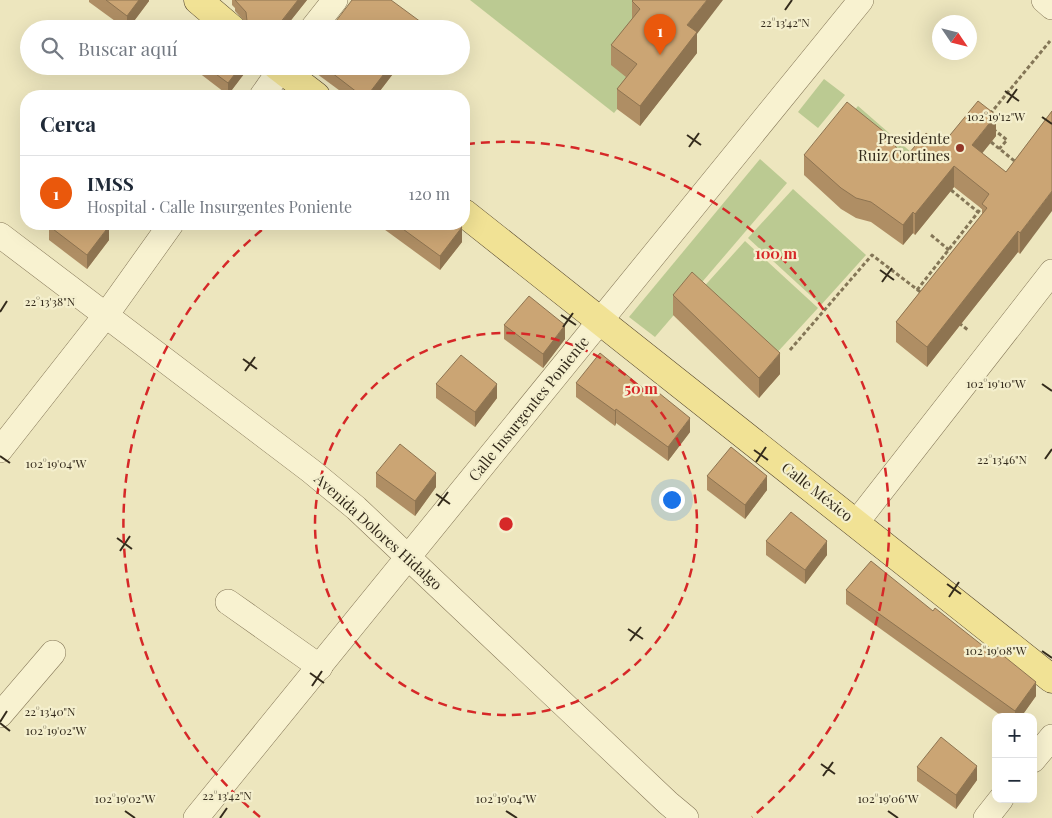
<!DOCTYPE html>
<html lang="es">
<head>
<meta charset="utf-8">
<style>
	body { margin:0; font-family:"Playfair Display",serif; background:#f2f2f3; color:#1f2937 }
	.controls { position:absolute; right:15px; bottom:15px; display:grid; overflow:hidden; border-radius:10px; box-shadow:0 5px 20px #0002 }
	.controls button { width:45px; height:45px; display:grid; place-items:center; padding:0; border:0; border-bottom:1px solid #e0e1e3; background:#fff; color:#1f2937; font:25px sans-serif }
	.compass { position:absolute; left:932px; top:15px; width:45px; height:45px; border-radius:50%; background:#fff; box-shadow:0 5px 20px #0002; rotate:125deg }
	.you { position:absolute; left:671px; top:499px; width:18px; height:18px; margin:-12px; border:4px solid #fff; border-radius:50%; background:#1a73e8; box-shadow:0 0 0 8px #1a73e833 }
	.badge { display:grid; place-items:center; width:32px; height:32px; border-radius:50%; background:#ea580c; color:#fff; font-size:16px; font-weight:700 }
	.pin { position:absolute; translate:-50% -41px; filter:drop-shadow(0 1px 2px #0008) }
	.pin::after { content:''; position:absolute; top:26px; width:18px; height:15px; background:inherit; clip-path:polygon(0 0,100% 0,50% 100%) }
	.list { margin:0; padding:0; list-style:none }
	h2 { display:flex; justify-content:space-between; align-items:center; height:65px; margin:0; padding:0 20px; font-size:21px }
	h2 small { font-size:16px; font-weight:400; color:#747a83 }
	.list li { display:grid; grid-template-columns:32px 1fr auto; gap:15px; align-items:center; box-sizing:border-box; height:75px; padding:0 20px; border-top:1px solid #e0e1e3 }
	.list b { display:block; font-size:19px; white-space:nowrap }
	.list p { margin:0; font-size:16px; white-space:nowrap; color:#747a83 }
	.list em { font-size:16px; font-style:normal; color:#747a83 }
	.icon { flex:none; width:28px; height:28px; fill:none; stroke:currentColor; stroke-width:2; stroke-linecap:round; stroke-linejoin:round }
	.map { position:relative; flex:none; width:1052px; height:818px; overflow:hidden }
	.search { position:absolute; background:#fff; box-shadow:0 5px 20px #0002; left:20px; top:20px; width:450px; height:55px; display:flex; align-items:center; gap:12px; box-sizing:border-box; padding:0 18px; border-radius:28px; color:#747a83; font-size:19px }
	.panel { position:absolute; background:#fff; box-shadow:0 5px 20px #0002; left:20px; top:90px; width:450px; height:140px; border-radius:20px }
	.map>svg:first-child { display:block }
	.green { fill:#bbca92 }
	.lines { fill:none; stroke-linecap:round; stroke-linejoin:round }
	.street-casing { stroke:#847657; stroke-width:26 }
	.primary-casing { stroke:#52432c; stroke-width:29 }
	.path { stroke:#847657; stroke-width:3; stroke-dasharray:4 2.5; stroke-linecap:butt }
	.street { stroke:#f8f2d0; stroke-width:25 }
	.primary { stroke:#f1e295; stroke-width:28 }
	.wall { fill:#af8e64 }
	.shaded-wall { fill:#8e7451 }
	.building { fill:#cba574; stroke:#8e7451 }
	.ticks { fill:none; stroke:#342b1c; stroke-width:2 }
	.ring { fill:none; stroke:#d62828; stroke-width:2.5; stroke-dasharray:9 6 }
	.poi-dot { fill:#933728; stroke:#f4efcd; stroke-width:2 }
	.labels { text-anchor:middle; stroke-width:4.5; stroke-linejoin:round; paint-order:stroke }
	.poi-label { font-size:15px; fill:#342b1c; stroke:#f4efcd; text-anchor:end }
	.street-label { font-size:15px; fill:#342b1c; stroke:#f4efcd }
	.ticks-label { font-size:12px; text-anchor:middle; fill:#342b1c; stroke:#f4efcd; stroke-width:4.5; stroke-linejoin:round; paint-order:stroke }
	.centre { fill:#d62828; stroke:#f4efcd; stroke-width:2.5 }
	.ring-label { font-size:15px; text-anchor:middle; font-weight:bold; fill:#d62828; stroke:#f4efcd; stroke-width:4.5; stroke-linejoin:round; paint-order:stroke }
</style>
</head>
<body>
<div class="map">
<svg width="1052" height="818" viewBox="0 0 1052 818">
	<rect width="100%" height="100%" fill="#ede6be"/>
	<!-- green -->
	<g class="green">
		<path d="M470,0H650L637,85L614,113Z"/>
		<path d="M824,79L845,95L818,128L798,112Z"/>
		<path d="M858,106L920,160L915,166L853,112Z"/>
		<path d="M760,159L787,183L655,337L629,317Z"/>
		<path d="M793,189L866,255L821,305L748,238Z"/>
		<path d="M745,241L818,308L773,357L700,291Z"/>
	</g>
	<g class="lines">
		<defs>
			<g id="street">
				<path d="M1044,0L1052,7"/>
				<path d="M312,29L335,0"/>
				<path d="M262,96L283,66"/>
				<path d="M0,235L311,471L356,508L668,803L686,818"/>
				<path d="M0,450L106,315L171,224"/>
				<path d="M856,523L1052,272"/>
				<path d="M228,602L320,667"/>
				<path d="M0,715L53,653"/>
				<path d="M1033,760L1052,737"/>
				<path d="M196,818L861,0"/>
				<path d="M986,818L1001,799"/>
			</g>
			<g id="primary">
				<path d="M198,0L232,29"/>
				<path d="M277,66L316,96"/>
				<path d="M464,213L1052,679"/>
			</g>
		</defs>
		<!-- street casing -->
		<use href="#street" class="street-casing"/>
		<!-- primary casing -->
		<use href="#primary" class="primary-casing"/>
		<!-- path -->
		<g class="path">
			<path d="M990,114L1050,41"/>
			<path d="M993,129L1007,140L999,149"/>
			<path d="M991,142L1017,163"/>
			<path d="M951,190L978,212"/>
			<path d="M931,235L949,250"/>
			<path d="M917,290L983,206"/>
			<path d="M959,323L968,330"/>
			<path d="M790,350L872,255L923,294"/>
		</g>
		<!-- street -->
		<use href="#street" class="street"/>
		<!-- primary -->
		<use href="#primary" class="primary"/>
	</g>
	<!-- wall -->
	<g class="wall">
		<path d="M89,0H149V1L128,29H126L89,2Z"/>
		<path d="M232,0H307L284,29H242L246,23L235,11V8L232,5Z"/>
		<path d="M632,1L697,34V53L640,126L617,109V89L626,77L611,65V45L632,19Z"/>
		<path d="M190,66H250L228,95Z"/>
		<path d="M309,66H399L376,96H347L309,68Z"/>
		<path d="M1052,111L1020,254L1018,252L927,367L896,342V322L982,214V209L954,187L915,235L913,233L903,245L871,222L856,218L841,209L804,175V155L904,159L941,146L996,136L982,153L1006,172Z"/>
		<path d="M377,224H457L462,242L440,270Z"/>
		<path d="M49,226L109,240L87,269L49,240Z"/>
		<path d="M673,295L780,374L759,398L673,315Z"/>
		<path d="M504,325L565,339L543,368L504,339Z"/>
		<path d="M576,383L690,432L668,461L616,423L615,426L576,397Z"/>
		<path d="M436,384L497,398L475,427L436,398Z"/>
		<path d="M376,473L436,487L415,516L376,487Z"/>
		<path d="M707,476L767,490L745,519L707,490Z"/>
		<path d="M766,541L827,555L805,584L766,555Z"/>
		<path d="M846,590L1036,696L1021,717H1003L846,604Z"/>
		<path d="M917,767L977,780L956,809L917,781Z"/>
	</g>
	<!-- shaded-wall -->
	<g class="shaded-wall">
		<path d="M139,0H149V1L128,29H127V16Z"/>
		<path d="M298,0H307L284,29H276Z"/>
		<path d="M707,0H723L697,34V53L640,126V106L687,25Z"/>
		<path d="M241,66H250L228,95V83Z"/>
		<path d="M390,66H399L376,96H367Z"/>
		<path d="M996,115V136L972,166V145Z"/>
		<path d="M954,166V187L915,235V214Z"/>
		<path d="M1052,191V211L1020,254V233Z"/>
		<path d="M913,212V233L903,245V225Z"/>
		<path d="M109,226V240L87,269V255Z"/>
		<path d="M462,227V242L440,270V256Z"/>
		<path d="M1018,231V252L927,367V347Z"/>
		<path d="M565,325V339L543,368V354Z"/>
		<path d="M780,353V374L759,398V378Z"/>
		<path d="M497,384V398L475,427V412Z"/>
		<path d="M616,409V423L615,426V411Z"/>
		<path d="M690,418V432L668,461V447Z"/>
		<path d="M436,473V487L415,516V501Z"/>
		<path d="M767,476V490L745,519V505Z"/>
		<path d="M827,541V555L805,584V570Z"/>
		<path d="M1036,682V696L1021,717H1015V711Z"/>
		<path d="M977,766V780L956,809V795Z"/>
	</g>
	<!-- building -->
	<g class="building">
		<path d="M106,0H139L127,16Z"/>
		<path d="M235,0H298L276,28L272,25L269,29H242L247,21L246,12Z"/>
		<path d="M352,0H391L425,25L422,29H330Z"/>
		<path d="M633,0H707L687,25L697,32L640,106L617,89L637,64L611,45L640,9L632,1Z"/>
		<path d="M215,24L223,29H211Z"/>
		<path d="M205,66H241L228,83Z"/>
		<path d="M323,66H390L367,96H362Z"/>
		<path d="M978,101L996,115L972,145L1006,172L1052,111V191L1020,233L1018,231L927,347L896,322L987,208L982,204L989,194L954,166L915,214L913,212L903,225L871,202L856,198L841,188L804,155L847,102L888,135L904,159L926,133L941,146Z"/>
		<path d="M51,224H106L109,226L87,255L49,226Z"/>
		<path d="M396,224H457L462,227L440,256Z"/>
		<path d="M692,272L780,353L759,378L673,295Z"/>
		<path d="M529,296L565,325L543,354L504,325Z"/>
		<path d="M600,353L650,394L654,389L690,418L668,447L616,409L615,411L576,383Z"/>
		<path d="M461,355L497,384L475,412L436,384Z"/>
		<path d="M400,444L436,473L415,501L376,473Z"/>
		<path d="M731,447L767,476L745,505L707,476Z"/>
		<path d="M791,512L827,541L805,570L766,541Z"/>
		<path d="M871,561L933,611L935,608L997,657L1000,653L1036,682L1015,711L846,590Z"/>
		<path d="M941,737L977,766L956,795L917,767Z"/>
	</g>
	<!-- ticks -->
	<path class="ticks" d="M785,10L792,0M1005,91L1019,101M1007,103L1017,89M1042,117L1052,124M687,135L701,145M689,147L699,133M880,270L894,280M882,282L892,268M0,312L7,301M561,315L576,325M563,327L573,313M243,359L257,369M245,371L255,357M1042,384L1052,391M754,450L768,460M0,456L10,463M1045,459L1052,449M756,462L766,447M436,494L450,504M438,506L448,492M117,538L132,549M120,551L130,536M947,584L961,594M949,597L959,582M628,629L643,639M630,641L641,627M1042,651L1052,658M310,673L324,683M312,686L322,671M0,722L7,711M0,723L10,731M821,764L835,774M823,776L833,762M125,811L135,818M506,811L517,818M888,811L898,818M220,818L227,808"/>
	<!-- distance rings -->
	<g class="ring">
		<circle cx="506" cy="524" r="191"/>
		<path d="M260 817A382 382 0 0 1 268 225M466 144A382 382 0 0 1 752 817"/>
	</g>
	<!-- markers -->
	<circle class="poi-dot" cx="960" cy="148" r="5"/>
	<g class="labels">
		<!-- poi labels -->
		<g class="poi-label">
			<text x="950" y="144">Presidente<tspan x="950" dy="17">Ruiz Cortines</tspan></text>
		</g>
		<!-- street labels -->
		<g class="street-label">
			<text transform="translate(529 409) rotate(-51)" y="5">Calle Insurgentes Poniente</text>
			<text transform="translate(817 492) rotate(38)" y="5">Calle México</text>
			<text transform="translate(378 532) rotate(42)" y="5">Avenida Dolores Hidalgo</text>
		</g>
	</g>
	<g class="ticks-label">
		<text x="785" y="27">22°13'42"N</text>
		<text x="996" y="121">102°19'12"W</text>
		<text x="50" y="306">22°13'38"N</text>
		<text x="996" y="388">102°19'10"W</text>
		<text x="1002" y="464">22°13'46"N</text>
		<text x="56" y="468">102°19'04"W</text>
		<text x="996" y="655">102°19'08"W</text>
		<text x="50" y="716">22°13'40"N</text>
		<text x="56" y="735">102°19'02"W</text>
		<text x="227" y="800">22°13'42"N</text>
		<text x="125" y="803">102°19'02"W</text>
		<text x="506" y="803">102°19'04"W</text>
		<text x="888" y="803">102°19'06"W</text>
	</g>
	<circle cx="506" cy="524" r="8" class="centre"/>
	<g class="ring-label">
		<text x="776" y="259">100 m</text>
		<text x="641" y="394">50 m</text>
	</g>
</svg>
<div class="controls">
<button>+</button>
<button>−</button>
</div>
<svg class="compass" viewBox="-18 -18 36 36"><path d="M0-13l5 13h-10z" fill="#e53935"/><path d="M0 13l5-13h-10z" fill="#747a83"/></svg>
<div class="you"></div>
<div class="pin badge" style="left:660px;top:55px">1</div>
<div class="search"><svg class="icon" aria-label="search" viewBox="0 0 24 24"><circle cx="10" cy="10" r="6"/><path d="M15 15l6 6"/></svg>Buscar aquí</div>
<section class="panel">
<h2>Cerca<small></small></h2>
<ul class="list">
<li><span class="badge">1</span><div><b>IMSS</b><p>Hospital · Calle Insurgentes Poniente</p></div><em>120 m</em></li>
</ul>
</section>
</div>
</body>
</html>
